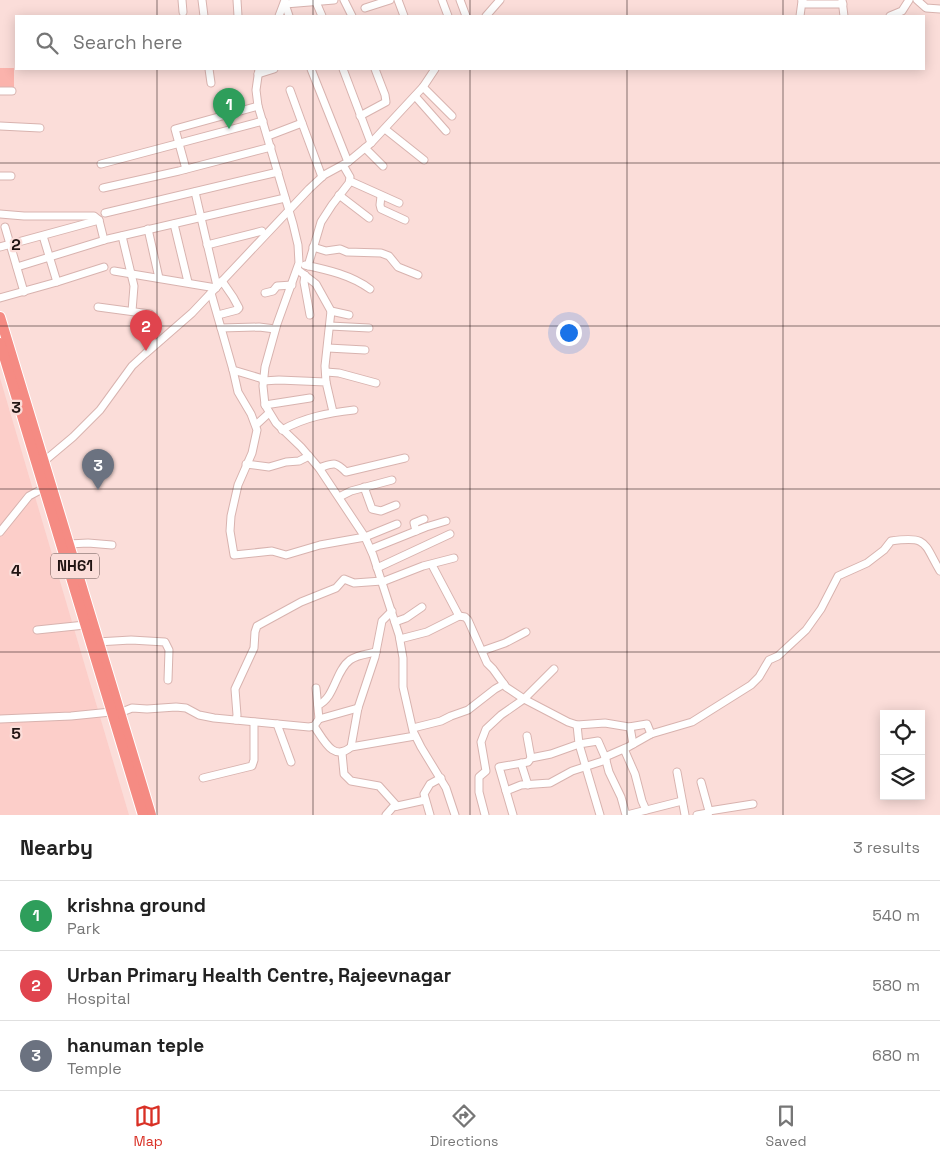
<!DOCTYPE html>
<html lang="en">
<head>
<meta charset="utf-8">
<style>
	body { margin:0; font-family:"Space Grotesk",sans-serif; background:#f2f2f2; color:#222 }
	.controls { position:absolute; right:15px; bottom:15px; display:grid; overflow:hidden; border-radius:0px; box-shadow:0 2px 12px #0003 }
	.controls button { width:45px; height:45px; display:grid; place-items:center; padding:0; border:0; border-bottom:1px solid #e0e0e0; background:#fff; color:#222; font:25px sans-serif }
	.you { position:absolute; left:568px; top:332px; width:18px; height:18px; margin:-12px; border:4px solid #fff; border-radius:50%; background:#1a73e8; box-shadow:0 0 0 8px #1a73e833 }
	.badge { display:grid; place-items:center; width:32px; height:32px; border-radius:50%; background:#d93025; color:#fff; font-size:16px; font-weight:700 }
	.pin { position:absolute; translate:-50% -41px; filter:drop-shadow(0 1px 2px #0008) }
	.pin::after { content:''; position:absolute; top:26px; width:18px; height:15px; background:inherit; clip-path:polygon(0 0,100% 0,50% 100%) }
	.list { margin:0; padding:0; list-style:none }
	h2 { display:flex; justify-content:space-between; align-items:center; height:65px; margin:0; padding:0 20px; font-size:21px }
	h2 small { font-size:16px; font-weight:400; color:#767676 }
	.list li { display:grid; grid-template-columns:32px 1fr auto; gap:15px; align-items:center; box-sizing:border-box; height:70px; padding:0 20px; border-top:1px solid #e0e0e0 }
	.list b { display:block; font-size:19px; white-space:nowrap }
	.list p { margin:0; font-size:16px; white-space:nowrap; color:#767676 }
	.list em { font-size:16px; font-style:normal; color:#767676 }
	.icon { flex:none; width:28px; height:28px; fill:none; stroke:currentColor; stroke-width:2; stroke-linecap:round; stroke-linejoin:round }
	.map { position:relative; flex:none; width:940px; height:815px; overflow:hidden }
	.search { position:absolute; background:#fff; box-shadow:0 2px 12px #0003; left:15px; right:15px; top:15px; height:55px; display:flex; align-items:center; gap:12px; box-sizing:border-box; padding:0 18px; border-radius:0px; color:#767676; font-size:19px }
	.sheet { height:275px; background:#fff }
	nav { display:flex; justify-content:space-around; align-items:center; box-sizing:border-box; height:70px; border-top:1px solid #e0e0e0; background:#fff; font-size:14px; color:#767676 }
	nav a { display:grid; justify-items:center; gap:2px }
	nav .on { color:#d93025 }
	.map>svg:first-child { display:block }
	.built { fill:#fccec9 }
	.green { fill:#fbb3ac }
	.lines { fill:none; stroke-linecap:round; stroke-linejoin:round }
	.minor-casing { stroke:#d8b3af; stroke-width:9 }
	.highway-casing { stroke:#fff; stroke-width:12 }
	.minor { stroke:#fff; stroke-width:7 }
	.highway { stroke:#f58b83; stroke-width:10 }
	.grid { fill:none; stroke:#211413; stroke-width:1; stroke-opacity:0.55 }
	.labels { text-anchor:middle; stroke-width:4.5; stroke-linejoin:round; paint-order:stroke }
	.shield { fill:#fbddd9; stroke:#62504e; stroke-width:1 }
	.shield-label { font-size:15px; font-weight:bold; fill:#211413 }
	.grid-label { font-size:16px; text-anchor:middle; font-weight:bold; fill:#211413; stroke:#fbddd9; stroke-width:4.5; stroke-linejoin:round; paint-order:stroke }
</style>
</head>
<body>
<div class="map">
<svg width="940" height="815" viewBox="0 0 940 815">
	<rect width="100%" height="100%" fill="#fbddd9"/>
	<!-- built -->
	<path class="built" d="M0,378L129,815H0Z"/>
	<!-- green -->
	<rect class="green" x="0" y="68" width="14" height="20"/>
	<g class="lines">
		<defs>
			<g id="minor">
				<path d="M182,0L183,12"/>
				<path d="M202,0L204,16"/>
				<path d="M237,0L238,16"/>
				<path d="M344,0L352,16"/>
				<path d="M398,0L404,16"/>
				<path d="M442,0L448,16"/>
				<path d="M460,0L466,16"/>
				<path d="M802,0L805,4H843"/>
				<path d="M842,0L844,16"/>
				<path d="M917,0L926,8L940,9"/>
				<path d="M316,2L322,16"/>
				<path d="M285,4L334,0"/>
				<path d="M285,4L289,16"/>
				<path d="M365,8L390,0"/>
				<path d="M279,16L285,0"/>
				<path d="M486,16L500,0"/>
				<path d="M800,16L802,1"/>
				<path d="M890,16L902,11L909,0"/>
				<path d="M209,69L211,83"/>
				<path d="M259,69L256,90L258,106L293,224L298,245L299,263L277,324L265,367L263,386L265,405L276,423L301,447L319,468L365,537L373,555L399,635L403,658V687L413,731L421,747L446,788L455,815"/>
				<path d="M311,69L348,162"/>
				<path d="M343,69L371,143"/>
				<path d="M258,74L274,69"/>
				<path d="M423,87L452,116"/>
				<path d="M290,90L302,123"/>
				<path d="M0,91H12"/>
				<path d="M415,96L446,131"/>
				<path d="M360,116L386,102L385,95L375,69"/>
				<path d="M0,126L40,128"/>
				<path d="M385,129L424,160"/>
				<path d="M268,136L302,123L322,177"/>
				<path d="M365,148L383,166"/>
				<path d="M101,164L263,121"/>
				<path d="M186,169L175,129L258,106"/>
				<path d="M0,176H11"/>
				<path d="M350,181L399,203"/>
				<path d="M103,188L179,171L271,147"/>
				<path d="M195,192L217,286"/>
				<path d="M339,195L369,218"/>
				<path d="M381,196L380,205L381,209L405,220"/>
				<path d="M105,213L278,172"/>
				<path d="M0,214L24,216H94L99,220L104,240"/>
				<path d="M174,224L188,282"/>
				<path d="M5,227L24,292"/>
				<path d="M148,229L159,278"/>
				<path d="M122,236L134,286L132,311"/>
				<path d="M207,245L262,231"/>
				<path d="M0,247L99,220"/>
				<path d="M313,247L326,251L340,249L347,252L381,253L389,256L398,267L418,275"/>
				<path d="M305,265C328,270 351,275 370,289"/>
				<path d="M308,266L321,222L332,205L349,183L350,177L343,165"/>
				<path d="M17,267L108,239L285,198"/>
				<path d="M298,270L316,284L331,311L325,366L326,382"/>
				<path d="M114,271L216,288"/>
				<path d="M305,275L304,282L310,315"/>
				<path d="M57,282L104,267"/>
				<path d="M211,293L233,370L263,379"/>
				<path d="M265,293L273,291L277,286L292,285"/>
				<path d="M0,298L57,282L43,236"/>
				<path d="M98,307L150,314C157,322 149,336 153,346"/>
				<path d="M331,311L349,315"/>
				<path d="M218,315L237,310L239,308L233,297L222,281"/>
				<path d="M330,326L369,328"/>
				<path d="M221,328L259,327L275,329"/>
				<path d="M328,348L365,350"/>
				<path d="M233,370L238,392L251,414L257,430L252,453L238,485L231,516L230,531L234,555L272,551L286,555L320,545L365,537L397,524"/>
				<path d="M326,372L339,373L376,383"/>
				<path d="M263,381L279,380L326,382L333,412"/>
				<path d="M265,405L310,398"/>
				<path d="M256,425L269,413"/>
				<path d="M282,430C305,417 328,413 354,410"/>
				<path d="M42,463L73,437L100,410L132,366L145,354L192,313L309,189L324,175L348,162L371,143L423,87L435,69"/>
				<path d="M246,464L269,467L286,462L299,461L309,456"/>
				<path d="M319,468C334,463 335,461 346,472L405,458"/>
				<path d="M364,487L372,509L381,511L396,505"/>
				<path d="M339,497L351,491L392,480"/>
				<path d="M416,531L414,523L424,519"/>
				<path d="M0,532L29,496L44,488"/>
				<path d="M69,544L88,543L112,545"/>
				<path d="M371,549L426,527L446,521"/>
				<path d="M377,568L450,534"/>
				<path d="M382,582L423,566L454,558"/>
				<path d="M459,616L465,617L468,620L487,663L493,669L506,687L524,699L568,722L577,725L605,723L629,727L647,724L651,734"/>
				<path d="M395,622L406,618L422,607"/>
				<path d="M37,630L85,625"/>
				<path d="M400,639L427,632L459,616L432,565"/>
				<path d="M97,642L131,640L165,642L169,650L168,680"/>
				<path d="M482,651L505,643L526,632"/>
				<path d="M318,705C335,698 335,671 350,660C357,655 368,654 376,652"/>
				<path d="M117,714L132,708L147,709L176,707L186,708L199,715L214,718L309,727L314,726L319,719L316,688"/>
				<path d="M0,719L71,716L111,712"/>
				<path d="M319,719L358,708"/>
				<path d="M236,720L237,715L235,689L254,648L255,632L257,626L301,602L336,588L344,579L354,583L382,581"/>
				<path d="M277,724L291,762"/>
				<path d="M314,726C324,740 333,762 351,747L415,736"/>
				<path d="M630,727L633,744"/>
				<path d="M413,728L441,721L451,716L468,710L495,689L504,684"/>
				<path d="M527,736L531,758"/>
				<path d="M351,747L358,708L375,657L382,621L392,611"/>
				<path d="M624,749L635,774L642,801L646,810"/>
				<path d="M342,753L344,774L351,781L379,786L397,806"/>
				<path d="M521,763L528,785"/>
				<path d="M677,772L685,815"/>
				<path d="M203,778L252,766L254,760V722"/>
				<path d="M701,782L709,811L708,815"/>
				<path d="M506,791L521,785L550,783L572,771L606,760"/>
				<path d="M709,811L753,804"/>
				<path d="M386,815L393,807L425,800"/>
				<path d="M430,815L424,794L430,784L441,778"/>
				<path d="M485,815L479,792V777L486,771L481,742L486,729L501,715L524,699L554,669"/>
				<path d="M513,815L499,767L528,762L531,758L551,754L579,744L577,725"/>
				<path d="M600,815L579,744L598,741L605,757"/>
				<path d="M626,815L621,797L609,772L605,757L628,747L651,734L692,722L751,685L759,677L769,660L778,656L806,630L821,609L838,576L867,563L884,550L891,541C928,536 923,542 940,571"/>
				<path d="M627,815L682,801"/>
				<path d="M697,815L708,813"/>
			</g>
			<g id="highway">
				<path d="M0,317L151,815"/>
				<path d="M0,343L143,815"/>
			</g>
		</defs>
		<!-- minor casing -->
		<use href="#minor" class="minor-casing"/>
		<!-- highway casing -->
		<use href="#highway" class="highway-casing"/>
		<!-- minor -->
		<use href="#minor" class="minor"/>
		<!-- highway -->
		<use href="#highway" class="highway"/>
	</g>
	<!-- grid -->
	<path class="grid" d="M157,0V16M313,0V16M470,0V16M627,0V16M783,0V16M157,69V815M313,69V815M470,69V815M627,69V815M783,69V815M0,163H940M0,326H940M0,489H940M0,652H940"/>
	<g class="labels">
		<!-- shield labels -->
		<rect class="shield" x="51" y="553.5" width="48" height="25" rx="4"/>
		<g class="shield-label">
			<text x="75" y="571">NH61</text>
		</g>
	</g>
	<g class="grid-label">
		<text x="16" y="250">2</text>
		<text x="16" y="413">3</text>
		<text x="16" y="576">4</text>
		<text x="16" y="739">5</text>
	</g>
</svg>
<div class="controls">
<button><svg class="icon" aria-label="locate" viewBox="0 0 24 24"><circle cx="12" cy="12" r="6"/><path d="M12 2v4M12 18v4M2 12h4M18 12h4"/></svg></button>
<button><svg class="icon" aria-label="layers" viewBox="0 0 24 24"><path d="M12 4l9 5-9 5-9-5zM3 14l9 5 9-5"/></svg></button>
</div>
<div class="you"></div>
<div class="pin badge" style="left:229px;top:129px;background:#2e9e5b">1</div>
<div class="pin badge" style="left:146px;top:351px;background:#e0444e">2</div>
<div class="pin badge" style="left:98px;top:490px;background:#6b7280">3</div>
<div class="search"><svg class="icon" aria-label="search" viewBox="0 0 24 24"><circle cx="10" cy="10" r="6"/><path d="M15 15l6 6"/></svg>Search here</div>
</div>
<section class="sheet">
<h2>Nearby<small>3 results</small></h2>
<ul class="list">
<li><span class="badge" style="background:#2e9e5b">1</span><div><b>krishna ground</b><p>Park</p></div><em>540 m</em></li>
<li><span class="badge" style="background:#e0444e">2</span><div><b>Urban Primary Health Centre, Rajeevnagar</b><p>Hospital</p></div><em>580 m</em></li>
<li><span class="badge" style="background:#6b7280">3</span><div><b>hanuman teple</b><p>Temple</p></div><em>680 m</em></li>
</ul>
</section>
<nav>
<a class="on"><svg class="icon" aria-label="map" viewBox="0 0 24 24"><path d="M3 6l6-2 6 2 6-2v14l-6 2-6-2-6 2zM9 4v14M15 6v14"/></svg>Map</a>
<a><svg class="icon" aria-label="directions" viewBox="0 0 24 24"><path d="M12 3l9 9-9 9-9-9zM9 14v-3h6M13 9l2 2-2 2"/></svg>Directions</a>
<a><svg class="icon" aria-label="saved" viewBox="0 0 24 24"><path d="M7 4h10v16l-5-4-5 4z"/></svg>Saved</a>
</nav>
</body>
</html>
